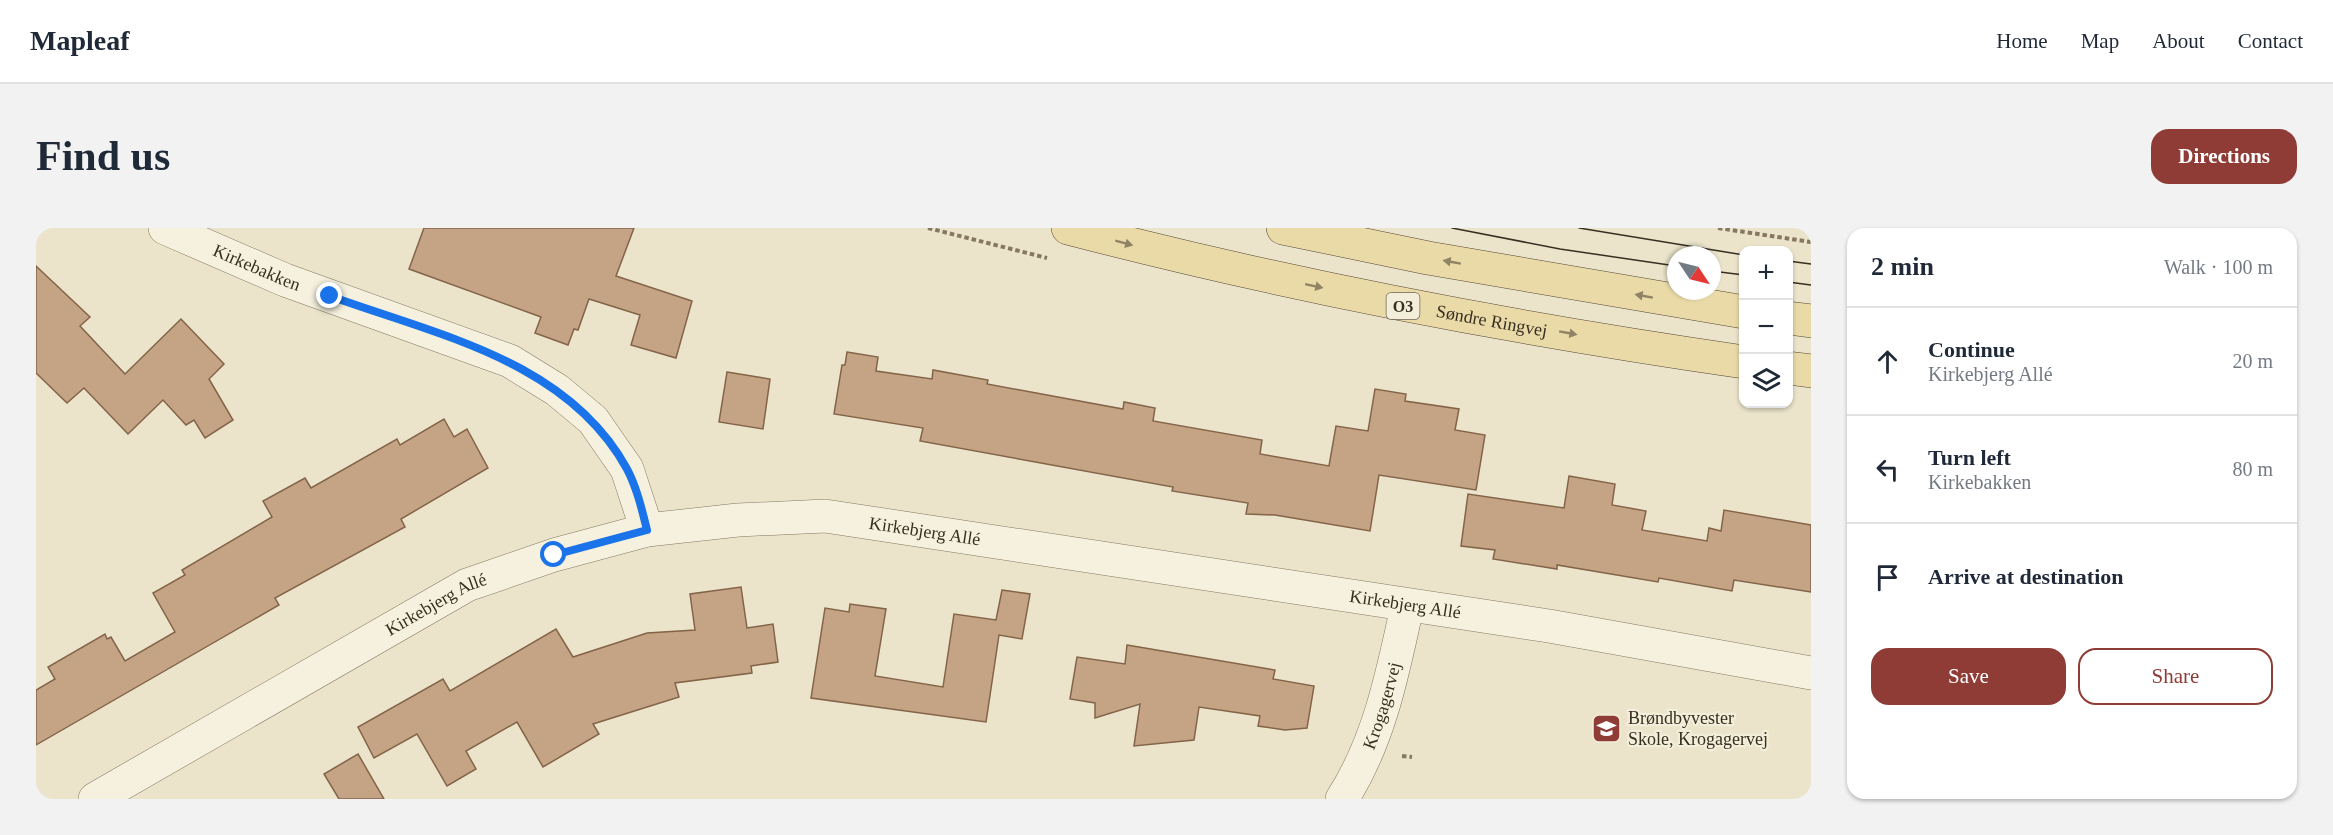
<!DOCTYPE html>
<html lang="en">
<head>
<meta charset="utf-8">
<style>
	body { margin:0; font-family:Georgia,serif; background:#f2f2f3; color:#1f2937 }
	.controls { position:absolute; right:18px; top:18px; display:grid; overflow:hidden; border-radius:12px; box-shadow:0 2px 4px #0004 }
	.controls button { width:54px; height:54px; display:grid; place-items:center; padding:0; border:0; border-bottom:2px solid #e0e1e3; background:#fff; color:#1f2937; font:30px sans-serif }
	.compass { position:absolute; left:1631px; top:18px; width:54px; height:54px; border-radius:50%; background:#fff; box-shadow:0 2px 4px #0004; rotate:125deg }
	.stop { position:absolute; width:18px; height:18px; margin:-14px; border:4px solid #1a73e8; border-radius:50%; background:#fff }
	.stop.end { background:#1a73e8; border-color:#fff; box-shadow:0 2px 6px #0008 }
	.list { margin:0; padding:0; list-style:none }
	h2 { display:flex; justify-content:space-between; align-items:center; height:78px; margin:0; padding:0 24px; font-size:26px }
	h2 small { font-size:20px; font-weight:400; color:#747a83 }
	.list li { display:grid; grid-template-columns:39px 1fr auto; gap:18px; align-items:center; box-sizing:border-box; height:108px; padding:0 24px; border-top:2px solid #e0e1e3 }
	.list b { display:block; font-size:22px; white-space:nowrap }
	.list p { margin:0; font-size:20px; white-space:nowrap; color:#747a83 }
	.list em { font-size:20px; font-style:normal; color:#747a83 }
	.actions { display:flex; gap:12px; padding:18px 24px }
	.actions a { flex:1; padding:14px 0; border:2px solid #8f3c36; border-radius:18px; text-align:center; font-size:21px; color:#8f3c36 }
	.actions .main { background:#8f3c36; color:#fff }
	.icon { flex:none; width:33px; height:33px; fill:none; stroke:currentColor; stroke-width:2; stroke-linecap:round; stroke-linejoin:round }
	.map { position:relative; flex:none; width:1775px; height:571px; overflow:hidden; border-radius:18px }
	header { display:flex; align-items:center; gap:36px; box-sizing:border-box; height:84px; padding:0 30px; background:#fff; border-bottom:2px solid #e0e1e3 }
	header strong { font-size:28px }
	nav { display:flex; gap:33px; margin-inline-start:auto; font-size:21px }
	.intro { display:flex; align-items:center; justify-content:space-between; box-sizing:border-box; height:144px; padding:0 36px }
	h1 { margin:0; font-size:42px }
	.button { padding:15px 27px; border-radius:18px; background:#8f3c36; color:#fff; font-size:21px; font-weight:700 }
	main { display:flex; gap:36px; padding:0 36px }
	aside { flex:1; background:#fff; border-radius:18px; box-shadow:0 2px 4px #0004 }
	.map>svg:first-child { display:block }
	.building { fill:#c5a485; stroke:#836449; stroke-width:1.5 }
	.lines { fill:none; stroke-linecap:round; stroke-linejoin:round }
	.minor-casing { stroke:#867761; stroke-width:34 }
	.major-casing { stroke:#554634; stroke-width:34 }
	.path { stroke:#867761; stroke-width:4; stroke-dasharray:4.5 3; stroke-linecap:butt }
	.minor { stroke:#f6f1de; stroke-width:33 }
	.major { stroke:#e9daa8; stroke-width:33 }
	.tram { stroke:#382f22; stroke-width:1.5 }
	.oneway { fill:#908465 }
	.route { stroke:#1a73e8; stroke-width:8 }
	.labels { text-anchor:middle; stroke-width:4.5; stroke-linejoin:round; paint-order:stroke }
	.shield { fill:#f3eeda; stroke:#706859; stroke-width:1.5 }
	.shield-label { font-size:16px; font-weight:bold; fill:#382f22 }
	.street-label { font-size:18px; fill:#382f22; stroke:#f3eeda }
	.poi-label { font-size:18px; fill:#382f22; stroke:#f3eeda; text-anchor:start }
</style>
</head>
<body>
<header>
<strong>Mapleaf</strong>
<nav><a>Home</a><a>Map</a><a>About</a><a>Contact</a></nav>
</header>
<div class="intro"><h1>Find us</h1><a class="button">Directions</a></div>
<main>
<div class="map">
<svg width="1775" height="571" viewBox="0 0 1775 571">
	<rect width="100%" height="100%" fill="#ebe4cb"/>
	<!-- building -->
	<g class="building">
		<path d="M388,0H598L580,48L656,73L640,130L595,117L604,87L553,71L542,102L538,101L532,117L499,105L505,89L373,41Z"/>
		<path d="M0,38L54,89L44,98L89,146L145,91L188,136L173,151L197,192L169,210L158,192L150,197L127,172L92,206L48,160L31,175L0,145Z"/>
		<path d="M811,124L842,129L840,143L896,151L897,142L952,152L951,156L1087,181L1088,174L1119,180L1117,193L1226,212L1224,226L1293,238L1300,198L1332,203L1339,161L1370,166L1369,173L1423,181L1419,202L1449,207L1440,262L1343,247L1334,303L1239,287L1210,286L1212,275L1136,263L1137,259L884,213L887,200L798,186L806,137H809Z"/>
		<path d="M691,144L734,151L727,201L683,194Z"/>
		<path d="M408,191L418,209L431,201L452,240L365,291L369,299L239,370L243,377L0,517V462L19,451L12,439L69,406L71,411L75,409L89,433L139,404L117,365L149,347L146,342L236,289L227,273L269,250L275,260L361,211L364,217Z"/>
		<path d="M1533,248L1579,256L1576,277L1610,283L1606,302L1671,313L1673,300L1685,303L1688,282L1775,297V364L1698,352L1696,363L1623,350L1622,354L1521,337V341L1457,331L1459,322L1425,318L1432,266L1528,280Z"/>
		<path d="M705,359L711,400L737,396L742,434L715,438L716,445L639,455L643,469L557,496L563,506L507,539L481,494L430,523L440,541L411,558L381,506L338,530L322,499L407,451L414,463L520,401L537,429L611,405L659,402L654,366Z"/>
		<path d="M966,362L994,366L986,411L963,407L950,494L775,470L789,380L813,384L814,376L850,381L839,448L907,459L918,386L960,392Z"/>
		<path d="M1091,417L1239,442L1237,451L1278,458L1271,500L1249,502L1222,498L1224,488L1163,479L1158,512L1098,518L1104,476L1059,490V475L1034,471L1041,429L1089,436Z"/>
		<path d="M322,526L348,571H303L288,546Z"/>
	</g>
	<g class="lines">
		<defs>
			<g id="minor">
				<path id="s1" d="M129,0L249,52L474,133L521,162L557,192L591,241L611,302"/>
				<path id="s2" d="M59,571L431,357L518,327L611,302L702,292L789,288L1513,398L1775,445"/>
				<path id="s3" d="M1306,571C1343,514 1357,444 1371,379"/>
			</g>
			<g id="major">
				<path id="s4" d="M1032,0C1254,58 1480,101 1708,134"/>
				<path d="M1247,0L1392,30L1708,84"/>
				<path d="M1752,90L1775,93"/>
				<path d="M1752,140L1775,143"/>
			</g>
		</defs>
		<!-- minor casing -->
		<use href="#minor" class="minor-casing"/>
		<!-- major casing -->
		<use href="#major" class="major-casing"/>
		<!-- path -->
		<g class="path">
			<path d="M892,0L1011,30"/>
			<path d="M1682,0L1775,14"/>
			<path d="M1366,528L1376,529"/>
		</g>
		<!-- minor -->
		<use href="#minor" class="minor"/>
		<!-- major -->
		<use href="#major" class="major"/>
		<!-- tram -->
		<g class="tram">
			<path d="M1416,0L1524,21L1640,38"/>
			<path d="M1543,0L1708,27"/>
			<path d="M1752,33L1775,36"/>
			<path d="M1676,43L1708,47"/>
			<path d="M1752,54L1775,57"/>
		</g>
	</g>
	<!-- one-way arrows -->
	<defs><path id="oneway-solid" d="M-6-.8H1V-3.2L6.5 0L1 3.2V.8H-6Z" transform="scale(1.5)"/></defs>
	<g class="oneway">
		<use href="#oneway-solid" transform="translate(1088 15) rotate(15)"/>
		<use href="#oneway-solid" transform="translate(1416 34) rotate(-170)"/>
		<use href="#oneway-solid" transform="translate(1278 58) rotate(12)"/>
		<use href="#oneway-solid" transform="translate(1608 68) rotate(-170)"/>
		<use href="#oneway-solid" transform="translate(1532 105) rotate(10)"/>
	</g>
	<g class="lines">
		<!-- route -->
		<path class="route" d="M294,68C402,107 532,133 591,241C601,260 606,282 611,302L518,327"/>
	</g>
	<!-- icons -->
	<defs>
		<symbol id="school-square" viewBox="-11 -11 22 22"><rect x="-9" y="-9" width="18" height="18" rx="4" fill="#8f3c36" stroke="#f3eeda"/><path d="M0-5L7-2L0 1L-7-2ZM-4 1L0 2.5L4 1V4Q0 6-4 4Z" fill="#fff"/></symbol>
	</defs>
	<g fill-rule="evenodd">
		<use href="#school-square" x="1554" y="484" width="33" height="33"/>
	</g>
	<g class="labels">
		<!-- shield labels -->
		<rect class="shield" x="1350.5" y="65" width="33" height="26" rx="4.5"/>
		<g class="shield-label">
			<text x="1367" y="84">O3</text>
		</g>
		<!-- street labels -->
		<g class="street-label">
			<text dy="6" stroke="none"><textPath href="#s1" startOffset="100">Kirkebakken</textPath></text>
			<text dy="6" stroke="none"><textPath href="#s4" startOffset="434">Søndre Ringvej</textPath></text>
			<text dy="6" stroke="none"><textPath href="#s2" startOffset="897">Kirkebjerg Allé</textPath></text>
			<text dy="6" stroke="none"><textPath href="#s2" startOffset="393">Kirkebjerg Allé</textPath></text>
			<text dy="6" stroke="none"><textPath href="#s2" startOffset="1383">Kirkebjerg Allé</textPath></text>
			<text dy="6" stroke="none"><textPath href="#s3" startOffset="102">Krogagervej</textPath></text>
		</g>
		<!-- poi labels -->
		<g class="poi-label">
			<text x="1592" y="496">Brøndbyvester<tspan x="1592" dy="21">Skole, Krogagervej</tspan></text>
		</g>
	</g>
</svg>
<div class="controls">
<button>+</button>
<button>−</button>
<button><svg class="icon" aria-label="layers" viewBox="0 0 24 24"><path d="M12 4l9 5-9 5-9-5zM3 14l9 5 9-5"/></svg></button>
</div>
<svg class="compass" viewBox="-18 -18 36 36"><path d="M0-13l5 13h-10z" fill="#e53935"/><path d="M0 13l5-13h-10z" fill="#747a83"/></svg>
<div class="stop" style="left:518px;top:327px"></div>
<div class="stop end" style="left:294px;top:68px"></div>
</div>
<aside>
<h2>2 min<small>Walk · 100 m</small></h2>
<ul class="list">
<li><svg class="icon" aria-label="ahead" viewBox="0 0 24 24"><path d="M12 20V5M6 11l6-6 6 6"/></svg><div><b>Continue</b><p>Kirkebjerg Allé</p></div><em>20 m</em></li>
<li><svg class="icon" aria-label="left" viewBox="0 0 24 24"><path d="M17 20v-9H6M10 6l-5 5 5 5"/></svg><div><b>Turn left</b><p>Kirkebakken</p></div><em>80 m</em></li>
<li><svg class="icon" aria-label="arrive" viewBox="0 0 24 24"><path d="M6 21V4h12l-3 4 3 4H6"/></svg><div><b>Arrive at destination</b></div></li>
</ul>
<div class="actions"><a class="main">Save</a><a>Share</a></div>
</aside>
</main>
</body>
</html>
